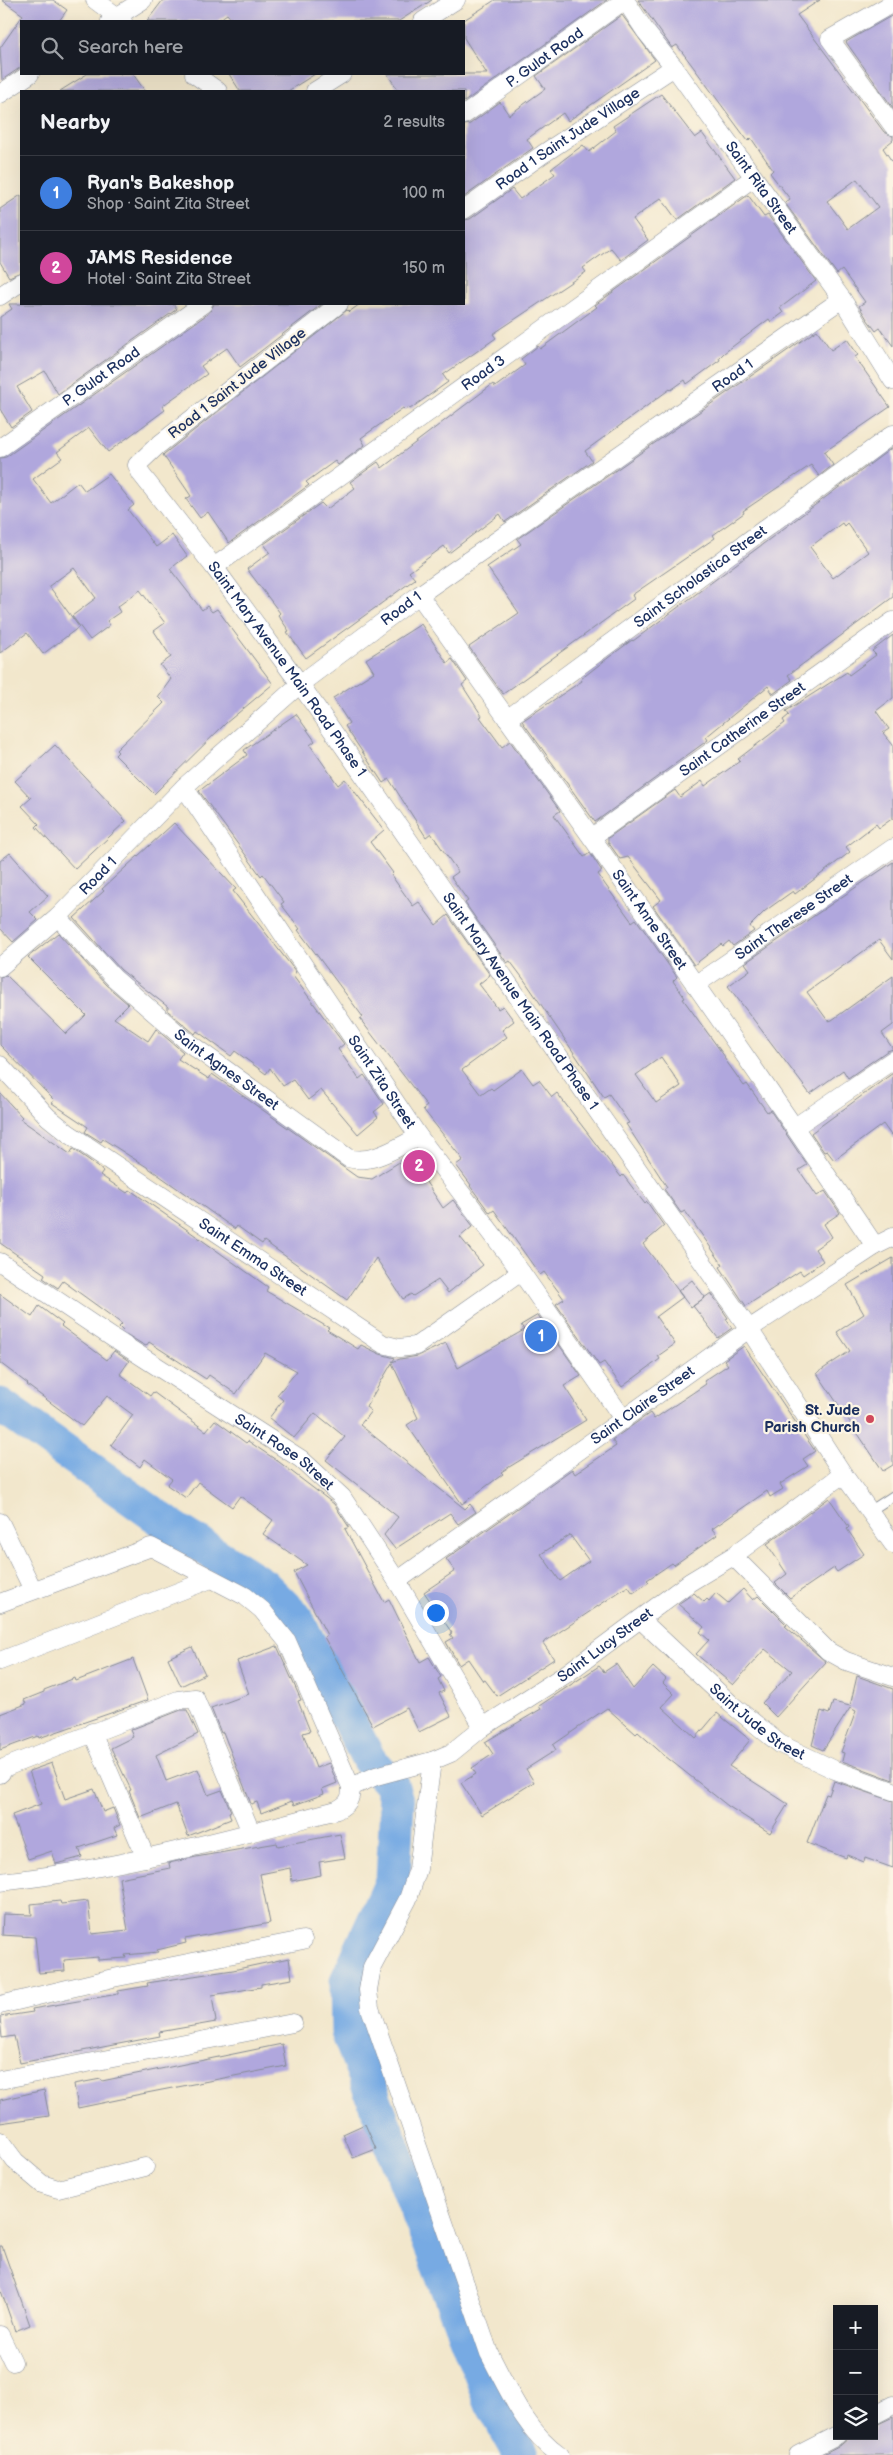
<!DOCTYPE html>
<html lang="en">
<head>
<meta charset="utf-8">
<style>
	body { margin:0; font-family:"Balsamiq Sans",sans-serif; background:#242831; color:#f1f3f6 }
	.controls { position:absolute; right:15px; bottom:15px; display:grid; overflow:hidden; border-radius:0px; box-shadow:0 5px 20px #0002 }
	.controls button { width:45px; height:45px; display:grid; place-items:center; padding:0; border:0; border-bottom:1px solid #363941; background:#171b24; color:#f1f3f6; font:25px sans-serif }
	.you { position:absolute; left:435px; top:1612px; width:18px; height:18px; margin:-12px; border:4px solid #fff; border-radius:50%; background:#1a73e8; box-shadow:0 0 0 8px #1a73e833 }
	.badge { display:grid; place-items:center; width:32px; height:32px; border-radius:50%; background:#1a73e8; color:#fff; font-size:16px; font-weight:700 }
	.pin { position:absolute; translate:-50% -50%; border:2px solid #fff; box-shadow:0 1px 5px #0006 }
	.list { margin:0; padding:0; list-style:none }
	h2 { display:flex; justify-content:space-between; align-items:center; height:65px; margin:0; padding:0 20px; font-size:21px }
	h2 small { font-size:16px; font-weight:400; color:#9ea1a6 }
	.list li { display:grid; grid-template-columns:32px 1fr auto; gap:15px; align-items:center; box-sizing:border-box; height:75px; padding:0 20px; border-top:1px solid #363941 }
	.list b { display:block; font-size:19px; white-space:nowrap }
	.list p { margin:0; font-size:16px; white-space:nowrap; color:#9ea1a6 }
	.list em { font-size:16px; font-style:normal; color:#9ea1a6 }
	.icon { flex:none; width:28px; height:28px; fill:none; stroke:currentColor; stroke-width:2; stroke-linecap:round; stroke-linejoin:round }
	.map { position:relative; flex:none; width:893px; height:2455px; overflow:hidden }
	.search { position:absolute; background:#171b24; box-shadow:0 5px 20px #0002; left:20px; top:20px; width:445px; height:55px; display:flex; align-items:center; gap:12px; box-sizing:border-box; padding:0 18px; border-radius:0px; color:#9ea1a6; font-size:19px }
	.panel { position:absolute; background:#171b24; box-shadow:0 5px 20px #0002; left:20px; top:90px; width:445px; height:215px; border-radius:0px }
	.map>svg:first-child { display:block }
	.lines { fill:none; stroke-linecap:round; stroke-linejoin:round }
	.river { stroke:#77aae3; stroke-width:35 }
	.building { fill:#b0a7dd; fill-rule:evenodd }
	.service-casing { stroke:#868b95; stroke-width:11 }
	.minor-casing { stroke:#868b95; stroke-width:19 }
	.service { stroke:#fff; stroke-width:9 }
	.minor { stroke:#fff; stroke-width:18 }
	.poi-dot { fill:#d1495b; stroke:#fcf5e5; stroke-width:2 }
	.labels { text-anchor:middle; stroke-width:4.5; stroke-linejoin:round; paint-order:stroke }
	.street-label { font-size:15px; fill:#1b2f5e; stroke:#fcf5e5 }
	.poi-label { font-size:15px; font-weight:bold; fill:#1b2f5e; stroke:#fcf5e5; text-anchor:end }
</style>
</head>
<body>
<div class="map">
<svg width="893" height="2455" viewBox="0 0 893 2455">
	<rect width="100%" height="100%" fill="#fcf5e5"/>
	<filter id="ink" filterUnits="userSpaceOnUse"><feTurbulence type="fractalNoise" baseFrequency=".02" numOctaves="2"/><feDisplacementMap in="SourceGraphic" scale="10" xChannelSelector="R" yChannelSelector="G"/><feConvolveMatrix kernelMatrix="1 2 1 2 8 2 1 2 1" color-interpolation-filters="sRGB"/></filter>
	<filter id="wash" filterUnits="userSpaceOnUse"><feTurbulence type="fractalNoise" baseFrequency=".0096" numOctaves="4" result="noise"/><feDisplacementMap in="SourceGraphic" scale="20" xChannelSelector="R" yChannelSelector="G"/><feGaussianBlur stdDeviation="1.12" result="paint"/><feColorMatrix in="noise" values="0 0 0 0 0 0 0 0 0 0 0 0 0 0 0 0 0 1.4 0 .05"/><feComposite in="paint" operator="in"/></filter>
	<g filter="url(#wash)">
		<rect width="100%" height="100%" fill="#f2e7cc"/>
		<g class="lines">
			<!-- river -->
			<path class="river" d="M0,1405L169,1525L263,1585L296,1618L369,1760L391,1784L397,1804L393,1880L347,1981L348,2032L492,2403L521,2455"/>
		</g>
		<g id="blocks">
			<!-- building -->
			<g class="building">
				<path d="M2,0H53L67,10L59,21H21V67L2,80L0,48L23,15Z"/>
				<path d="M163,0H432L399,21H233L227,14L217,21H147Z"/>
				<path d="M495,0H607L464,102V91H399L387,74H487L464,38V20Z"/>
				<path d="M638,0H820L797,15L884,132L893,136V140L883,148L893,163V346L880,328L876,331L867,319L859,306L865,302L842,270L837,274L785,203L790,199L770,173L773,170L751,138L748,141L677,45L672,48ZM857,179L878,207L848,229L827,201Z"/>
				<path d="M622,15L655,60L568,121L563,113L527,139L533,148L464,197V125L470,124L500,102L509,115L545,89L536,76Z"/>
				<path d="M893,15V108L846,42Z"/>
				<path d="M87,74H133L145,91H60Z"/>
				<path d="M229,74H315L288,91H240Z"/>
				<path d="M661,94L695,138L702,133L735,178L677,220L661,198L633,219L648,240L621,260L611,248L583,268L586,272L493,334L496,338L443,375L448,382L410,409L409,407L405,410L403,408L361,438L365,445L338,465L335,461L306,482L309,485L229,543L208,512L200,518L186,499L191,496L163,455L164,454L347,310L349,312L360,304H464V220L470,219L512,189L520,199L555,174L551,169L583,145L589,152L616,131L613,126Z"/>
				<path d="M21,195V272L9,277L0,262V209Z"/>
				<path d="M748,195L764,217L768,215L816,281L780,308L783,313L771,322L769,319L724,353L719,358L720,360L687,384L685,380L671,390L670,389L585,451L592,461L505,522L500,514L449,553L444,546L409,572L415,579L306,658L287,632L289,631L278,615L280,613L247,569L270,552L264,544L321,503L327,509L355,488L350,482L378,462L382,468L493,384L495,387L525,365L521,359L538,346L540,349L597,307L595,305Z"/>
				<path d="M9,304H173L177,309L58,394L45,371L17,387L32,412L11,427L0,409V317L12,309Z"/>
				<path d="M214,304H322L240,367L227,348L201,366L207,374L162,406L165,410L108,452L89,428L57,452L62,458L33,479L51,503L78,482L85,491L109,474L134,505L128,510L156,547L172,535L187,556L170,569L202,610L207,606L212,612L217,609L273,684L226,723L154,794L115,755L118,752L116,750L164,703L158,697L171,679L160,665L171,657L154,631L165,623L140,590L117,607L120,612L107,621L110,625L90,640L72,616L96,598L74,568L49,586L79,627L43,654L27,633L0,653V458L6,457L209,313Z"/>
				<path d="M817,330L831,350L847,339L858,355L855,357L890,407L824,452L833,465L819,476L811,465L743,511L744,513L713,535L715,538L632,595L634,599L503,694L469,647L519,613L487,567L521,544L517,539Z"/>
				<path d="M893,447V597L788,675L792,680L773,694L768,686L706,737L708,740L595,822L522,721L582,681L581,679L604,661L632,640L633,641ZM842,523L844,526L847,523L868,552L833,578L810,547Z"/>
				<path d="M421,624L447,663L452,659L467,681L462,685L482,716L480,717L502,747L510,741L560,811L554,815L584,857L590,853L602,871L598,874L604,883L632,922L636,919L677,977L673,981L685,998L683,999L725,1057L724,1058L744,1086L747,1084L767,1112L770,1110L807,1165L799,1170L817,1196L825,1191L840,1213L824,1224L832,1237L815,1249L823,1261L803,1275L800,1271L746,1306L720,1267L723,1265L685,1211L681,1213L664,1189L667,1187L626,1124L629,1123L609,1094L604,1097L525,981L510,961L507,963L465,903L468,901L451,877L458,872L431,833L426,837L389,779L383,783L345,726L349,723L333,698L374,672L366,659ZM661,1057L681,1086L656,1103L636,1075Z"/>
				<path d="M893,635V698L876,711L889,729L883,733L893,745V818L879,828L876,824L846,847L850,852L795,894L793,891L765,911L750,926L754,931L733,946L729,941L723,946L721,944L694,965L653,906L661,900L628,857L620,859L608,842V838L675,790L680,797L702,781L705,786L740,761L738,759L785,723L783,720L789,715L786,711L847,672L849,675L876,655L872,651Z"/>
				<path d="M296,714L315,741L310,745L338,785L345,779L384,830L370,842L393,873L391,875L413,906L419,902L436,925L448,915L490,975L479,984L498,1009L503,1006L514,1021L502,1030L507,1037L462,1070L481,1095L491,1088L493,1090L522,1069L533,1084L539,1080L552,1097L557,1093L621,1177L623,1175L645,1204L647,1202L664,1226L643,1244L683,1297L656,1317L675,1344L658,1356L660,1359L622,1387L604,1362L599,1365L556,1304L564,1299L544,1272L540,1275L494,1210L490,1213L470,1186L471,1185L456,1165L463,1160L423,1109L427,1106L360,1019L363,1017L298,930L300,929L281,904L284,902L263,874L261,876L199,791L247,755L244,750Z"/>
				<path d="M55,745L126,821L75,869L36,827L39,824L22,806L31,798L15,781Z"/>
				<path d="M174,823L236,889L233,891L296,972L293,976L344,1044L338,1049L359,1079L364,1075L367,1079L384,1104L374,1112L378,1117L358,1134L321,1090L308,1100L293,1080L283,1086L270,1068L266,1074L235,1051L231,1056L197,1031L195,1034L168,1011V1007L121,970L74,918L104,891L102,889Z"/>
				<path d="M10,853L48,896L30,912L38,920L13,942L0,928V861Z"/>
				<path d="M893,862V959L879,940L807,992L828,1021L832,1020L893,976V1025L882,1033L893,1049L887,1051L848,1078L843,1070L810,1094L728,986L750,970L745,963Z"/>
				<path d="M58,933L106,985L128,1004L114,1018L148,1041L156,1029L183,1052L178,1059L209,1079L212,1074L357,1177L372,1179L409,1156L443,1208L453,1200L473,1226L460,1237L483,1265L448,1293L438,1280L413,1296L411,1294L403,1299L376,1258L347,1300L264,1241L262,1244L237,1226L235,1229L150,1169L103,1139L101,1142L85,1132L88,1127L52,1103L54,1100L0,1045V977L6,975L66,1034L86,1015L28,957Z"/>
				<path d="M893,1073V1138L883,1124L834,1160L827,1151L824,1152L811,1133Z"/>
				<path d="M0,1093L22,1117L20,1119L70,1154L73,1149L89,1160L103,1171L100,1175L127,1193L130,1190L189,1231L268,1287L266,1291L329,1328L327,1330L358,1349L361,1345L380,1354L395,1358L392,1362L400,1359L418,1356L446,1343L458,1368L524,1330L521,1325L538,1315L581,1376L564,1386L586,1420L501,1472L503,1474L462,1504L407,1425L418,1418L392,1363L366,1407L371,1411L360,1425L465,1509L470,1504L476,1512L458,1524L450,1513L395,1549L384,1535L398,1517L326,1460L345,1437L315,1413L294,1438L269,1418L283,1400L277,1395L297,1371L265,1353L236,1394L209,1375L206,1379L149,1342L146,1346L142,1344L126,1334L119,1327L122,1324L99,1307L63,1281L58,1288L43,1278L45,1274L0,1243Z"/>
				<path d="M893,1258V1465L883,1471L817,1373L850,1351L837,1332L864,1314L847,1285Z"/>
				<path d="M692,1280L705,1297L691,1308L678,1291Z"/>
				<path d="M711,1293L728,1318L726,1319L732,1328L718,1338L693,1306Z"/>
				<path d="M0,1294L32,1317L39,1306L63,1324L61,1326L107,1360L114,1351L129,1361L120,1374L150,1396L153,1392L206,1431L215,1420L246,1443L248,1441L279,1462L334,1504L349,1527L345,1529L384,1602L389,1599L420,1662L429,1657L441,1677L438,1679L444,1691L439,1693L451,1716L419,1732L407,1708L373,1726L324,1637L327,1635L294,1572L307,1565L263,1534L273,1520L240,1496L232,1507L198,1482L186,1498L167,1485L172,1479L145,1459L140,1467L111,1445L133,1415L107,1396L82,1426L27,1385L28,1384L0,1363Z"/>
				<path d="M744,1346L815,1451L803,1459L808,1466L780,1484L783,1489L770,1497L767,1491L712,1529L717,1535L674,1565L672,1563L647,1580L649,1582L633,1593L628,1586L543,1643L554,1659L497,1696L485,1680L483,1681L468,1659L459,1665L446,1642L453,1638L450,1634L452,1633L424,1592L455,1571L446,1559L572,1469L575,1474L616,1446L612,1440L650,1413L654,1419L706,1384L704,1381L728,1365L724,1360ZM570,1535L589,1561L560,1581L541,1554Z"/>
				<path d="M829,1498L849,1527L847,1529L864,1554L837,1572L834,1568L790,1598L775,1583L787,1574L767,1544Z"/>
				<path d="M743,1589L753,1600L758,1596L787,1625L785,1626L826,1662L776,1717L762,1703L792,1671L765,1649L733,1685L696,1654L709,1640L700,1632L704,1627L678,1604L694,1593L704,1602L707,1599L709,1601L716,1593L728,1603Z"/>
				<path d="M277,1646L301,1700L298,1701L310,1731L303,1733L316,1768L329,1763L337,1783L322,1789L324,1794L294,1805L292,1801L261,1813L257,1802L251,1804L223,1732L221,1733L211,1708L249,1694L237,1661Z"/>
				<path d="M192,1647L205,1674L181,1686L168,1658Z"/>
				<path d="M133,1659L148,1700L39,1738L38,1736L0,1750V1714L26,1704L24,1700L44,1692V1690L75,1678L76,1681Z"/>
				<path d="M616,1664L633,1689L653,1667L666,1679L663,1683L674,1694L662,1707L696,1738L717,1713L750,1740L729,1766L788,1804L770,1833L728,1806L665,1756L638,1732L636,1734L607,1708L553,1745L556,1750L526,1769L534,1782L482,1815L461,1783L476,1774L472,1768L493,1754L485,1742L541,1709L539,1706L599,1666L604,1672Z"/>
				<path d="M857,1676L893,1689V1780L842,1761L844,1753L841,1752L856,1711L850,1708L823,1750L812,1745L821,1711L829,1714L833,1702L850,1706Z"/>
				<path d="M181,1710H187L198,1734L156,1755L166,1781L198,1769L208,1795L222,1790L231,1811L229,1812L231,1819L188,1836L176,1804L140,1818L129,1791L131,1790L111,1748L133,1737L130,1730Z"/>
				<path d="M52,1763L65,1799L94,1789L103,1812L113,1808L120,1825L114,1828L117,1835L79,1848L82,1857L56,1864L52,1851L28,1859L12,1815L41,1804L29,1771Z"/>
				<path d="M834,1781L893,1801V1868L865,1858L864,1862L847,1855L846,1858L807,1843L826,1794L829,1795Z"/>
				<path d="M340,1834L345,1858L319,1862L321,1875L292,1881L290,1868L260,1874L270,1923L185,1939L186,1943L157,1950L158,1952L125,1955L126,1958L98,1960V1957L64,1960L65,1971L39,1973L35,1937L2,1935L3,1914L32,1915L31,1904L60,1901L61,1904L88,1901L92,1934L128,1930L119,1878L170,1868L169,1863L196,1857L277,1843L278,1846Z"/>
				<path d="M289,1958L292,1979L261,1984V1987L212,1995L216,2022L159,2032L160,2036L20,2063L14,2036L2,2038L0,2017L33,2012L32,2009L118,1994V1991L148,1986L147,1983L233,1970Z"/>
				<path d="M282,2044L286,2066L131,2096V2097L78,2108L74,2084L101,2079L102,2081Z"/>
				<path d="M44,2090L49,2116L0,2123V2100Z"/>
				<path d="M365,2124L376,2149L353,2158L343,2134Z"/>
				<path d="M0,2246H2L30,2325L15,2331L0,2288Z"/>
				<path d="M893,2417V2455H821L842,2444L851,2436H874V2426Z"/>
			</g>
		</g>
	</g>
	<g filter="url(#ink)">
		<use href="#blocks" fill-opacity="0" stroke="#868b95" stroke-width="1"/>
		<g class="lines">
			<defs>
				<path id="service" d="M870,1511L893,1496"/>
				<g id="minor">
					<path d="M95,0L123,21"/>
					<path id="s1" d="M625,0L646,32L674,67L842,299L893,381"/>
					<path d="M893,3L830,39L893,126"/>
					<path d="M110,21L143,0"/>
					<path d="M423,21L456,0"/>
					<path d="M194,74L218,91"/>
					<path d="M315,91L342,74"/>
					<path d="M0,94L30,74"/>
					<path id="s2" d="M464,115L625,0"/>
					<path id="s3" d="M464,210L543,154L674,67"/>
					<path d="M0,296L21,282"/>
					<path id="s4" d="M339,304L157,446L137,465L141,474L214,567L300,684L749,1329L843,1474L893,1544"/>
					<path id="s5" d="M0,448L203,304"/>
					<path id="s6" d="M214,567L753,178"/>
					<path id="s7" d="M419,595C573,811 727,1026 875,1246"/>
					<path id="s8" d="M507,719L893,434"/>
					<path id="s9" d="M184,787L419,1137L521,1272L624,1420"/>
					<path id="s10" d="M592,837L893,621"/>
					<path id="s11" d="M58,917L114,978L189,1043L348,1158C372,1165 397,1147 419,1137"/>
					<path id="s12" d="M0,967L58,917L184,787L300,684L419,595L842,299"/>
					<path id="s13" d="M695,985L893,848"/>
					<path id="s14" d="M0,1065L48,1117L68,1133L383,1344L399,1348L416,1346L521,1272"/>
					<path d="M795,1127L893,1060"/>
					<path id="s15" d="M0,1262L113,1338L301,1459L342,1497L397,1581L483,1727"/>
					<path d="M0,1522L33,1590"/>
					<path d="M733,1556L828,1651L846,1661L893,1677"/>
					<path id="s16" d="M397,1581L749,1329L875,1246L893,1237"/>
					<path d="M0,1603L151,1547L245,1596L262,1610L287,1641L351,1787C351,1800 348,1804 337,1810C226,1839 115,1870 0,1882"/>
					<path id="s17" d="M641,1620L731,1704L780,1744L835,1770L893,1791"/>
					<path d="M0,1661L211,1579"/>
					<path d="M92,1732L146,1858"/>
					<path d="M432,1761L418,1869L408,1899L372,1967L368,1990L370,2008L489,2353C508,2389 526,2432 560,2455"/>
					<path d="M0,1774L6,1767L178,1700L195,1698L251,1832"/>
					<path id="s18" d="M351,1787L376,1776L432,1761L451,1753L483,1727L566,1674L690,1582L733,1556L843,1474"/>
					<path d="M0,2005L113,1978L303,1940"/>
					<path d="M0,2080L293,2023"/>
					<path d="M0,2141L15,2161L42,2184L58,2189L145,2167"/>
					<path d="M0,2335L13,2362"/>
					<path d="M874,2415L893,2405"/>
					<path d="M798,2455L837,2435"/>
				</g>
			</defs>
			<!-- service casing -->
			<use href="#service" class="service-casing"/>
			<!-- minor casing -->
			<use href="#minor" class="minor-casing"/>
			<!-- service -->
			<use href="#service" class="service"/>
			<!-- minor -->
			<use href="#minor" class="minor"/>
		</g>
	</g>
	<!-- markers -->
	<circle class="poi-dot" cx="870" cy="1419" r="5"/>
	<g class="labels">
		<!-- street labels -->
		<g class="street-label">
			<text dy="5" stroke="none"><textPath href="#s2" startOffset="99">P. Gulot Road</textPath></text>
			<text dy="5" stroke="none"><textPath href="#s3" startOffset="126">Road 1 Saint Jude Village</textPath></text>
			<text dy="5" stroke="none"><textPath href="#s1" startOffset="232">Saint Rita Street</textPath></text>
			<text dy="5" stroke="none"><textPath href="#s6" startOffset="332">Road 3</textPath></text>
			<text dy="5" stroke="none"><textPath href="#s5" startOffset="124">P. Gulot Road</textPath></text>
			<text dy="5" stroke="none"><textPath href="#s12" startOffset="944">Road 1</textPath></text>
			<text transform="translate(237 383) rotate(-38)" y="5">Road 1 Saint Jude Village</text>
			<text dy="5" stroke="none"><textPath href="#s8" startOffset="240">Saint Scholastica Street</textPath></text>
			<text dy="5" stroke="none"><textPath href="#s12" startOffset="539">Road 1</textPath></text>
			<text dy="5" stroke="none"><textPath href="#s4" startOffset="512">Saint Mary Avenue Main Road Phase 1</textPath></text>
			<text dy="5" stroke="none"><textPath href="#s10" startOffset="185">Saint Catherine Street</textPath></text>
			<text dy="5" stroke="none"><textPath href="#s12" startOffset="134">Road 1</textPath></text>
			<text dy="5" stroke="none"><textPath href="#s13" startOffset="120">Saint Therese Street</textPath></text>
			<text dy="5" stroke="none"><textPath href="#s7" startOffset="398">Saint Anne Street</textPath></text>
			<text dy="5" stroke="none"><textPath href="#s4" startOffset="918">Saint Mary Avenue Main Road Phase 1</textPath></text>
			<text dy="5" stroke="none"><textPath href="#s11" startOffset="228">Saint Agnes Street</textPath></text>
			<text dy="5" stroke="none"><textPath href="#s9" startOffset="355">Saint Zita Street</textPath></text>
			<text dy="5" stroke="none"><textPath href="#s14" startOffset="319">Saint Emma Street</textPath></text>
			<text dy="5" stroke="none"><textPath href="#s16" startOffset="302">Saint Claire Street</textPath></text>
			<text dy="5" stroke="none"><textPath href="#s15" startOffset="342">Saint Rose Street</textPath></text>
			<text dy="5" stroke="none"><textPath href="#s18" startOffset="294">Saint Lucy Street</textPath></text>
			<text dy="5" stroke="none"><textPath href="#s17" startOffset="155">Saint Jude Street</textPath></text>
		</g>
		<!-- poi labels -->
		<g class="poi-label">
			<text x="860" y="1415">St. Jude<tspan x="860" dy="17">Parish Church</tspan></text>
		</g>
	</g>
</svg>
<div class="controls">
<button>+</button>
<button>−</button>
<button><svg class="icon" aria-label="layers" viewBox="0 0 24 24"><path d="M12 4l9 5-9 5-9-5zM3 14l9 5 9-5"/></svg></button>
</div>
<div class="you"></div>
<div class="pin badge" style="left:541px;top:1336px;background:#3f7fe0">1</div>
<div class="pin badge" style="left:419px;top:1166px;background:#d1479c">2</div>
<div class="search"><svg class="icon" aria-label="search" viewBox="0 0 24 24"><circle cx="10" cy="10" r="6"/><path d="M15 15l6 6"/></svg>Search here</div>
<section class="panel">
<h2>Nearby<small>2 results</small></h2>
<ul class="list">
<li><span class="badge" style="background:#3f7fe0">1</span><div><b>Ryan's Bakeshop</b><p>Shop · Saint Zita Street</p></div><em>100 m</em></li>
<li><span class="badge" style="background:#d1479c">2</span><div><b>JAMS Residence</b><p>Hotel · Saint Zita Street</p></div><em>150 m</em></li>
</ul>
</section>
</div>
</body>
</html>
